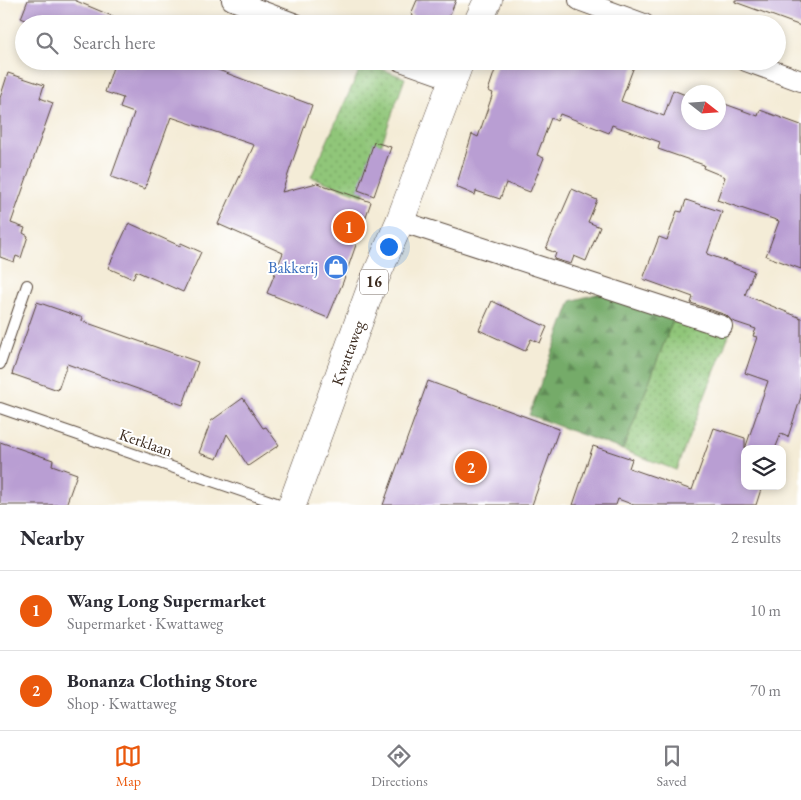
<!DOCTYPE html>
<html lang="en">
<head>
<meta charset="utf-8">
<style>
	body { margin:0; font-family:"EB Garamond",serif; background:#f7f7f7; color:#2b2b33 }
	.controls { position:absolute; right:15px; bottom:15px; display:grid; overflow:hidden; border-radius:10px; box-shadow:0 2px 8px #0003 }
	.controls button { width:45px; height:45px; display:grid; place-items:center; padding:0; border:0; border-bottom:1px solid #e1e1e2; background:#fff; color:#2b2b33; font:25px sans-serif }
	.compass { position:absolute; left:681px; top:85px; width:45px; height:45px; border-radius:50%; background:#fff; box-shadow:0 2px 8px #0003; rotate:107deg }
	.you { position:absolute; left:388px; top:246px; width:18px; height:18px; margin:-12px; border:4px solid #fff; border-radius:50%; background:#1a73e8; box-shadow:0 0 0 8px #1a73e833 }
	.badge { display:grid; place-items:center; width:32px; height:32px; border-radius:50%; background:#ea580c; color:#fff; font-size:16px; font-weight:700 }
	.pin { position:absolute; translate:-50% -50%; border:2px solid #fff; box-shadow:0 1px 5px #0006 }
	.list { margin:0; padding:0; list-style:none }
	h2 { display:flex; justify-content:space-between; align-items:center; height:65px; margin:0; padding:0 20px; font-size:21px }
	h2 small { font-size:16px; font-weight:400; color:#7c7c81 }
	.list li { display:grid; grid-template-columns:32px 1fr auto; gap:15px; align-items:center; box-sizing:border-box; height:80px; padding:0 20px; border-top:1px solid #e1e1e2 }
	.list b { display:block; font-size:19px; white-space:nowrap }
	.list p { margin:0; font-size:16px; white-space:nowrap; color:#7c7c81 }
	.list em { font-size:16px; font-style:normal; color:#7c7c81 }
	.icon { flex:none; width:28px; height:28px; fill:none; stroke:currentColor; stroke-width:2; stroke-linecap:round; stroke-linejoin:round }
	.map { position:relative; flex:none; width:801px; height:505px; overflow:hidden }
	.search { position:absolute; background:#fff; box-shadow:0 2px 8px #0003; left:15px; right:15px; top:15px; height:55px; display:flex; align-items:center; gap:12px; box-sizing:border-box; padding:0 18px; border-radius:28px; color:#7c7c81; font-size:19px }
	.sheet { height:225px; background:#fff }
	nav { display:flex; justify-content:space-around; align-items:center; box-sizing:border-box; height:70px; border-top:1px solid #e1e1e2; background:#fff; font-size:14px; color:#7c7c81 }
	nav a { display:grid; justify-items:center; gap:2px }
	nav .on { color:#ea580c }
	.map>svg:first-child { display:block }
	.grass { fill:url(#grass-dots); stroke:#66784c }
	.forest { fill:url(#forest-firs); stroke:#586a44 }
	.building { fill:#b99ed3 }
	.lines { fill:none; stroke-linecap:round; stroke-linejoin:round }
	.service-casing { stroke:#57473a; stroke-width:12 }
	.minor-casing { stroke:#57473a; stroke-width:22 }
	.primary-casing { stroke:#57473a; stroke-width:29 }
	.service { stroke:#fff; stroke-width:10 }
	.minor { stroke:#fff; stroke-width:20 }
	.primary { stroke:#fff; stroke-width:28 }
	.labels { text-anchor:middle; stroke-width:4; stroke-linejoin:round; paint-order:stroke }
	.shield { fill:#fff; stroke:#766a62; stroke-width:1 }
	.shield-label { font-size:15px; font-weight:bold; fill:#3b2a1e }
	.shop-label { font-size:16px; fill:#366cbe; stroke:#fff; text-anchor:end }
	.street-label { font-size:16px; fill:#3b2a1e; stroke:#fff }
</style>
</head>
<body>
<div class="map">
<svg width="801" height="505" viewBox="0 0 801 505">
	<defs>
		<pattern id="grass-dots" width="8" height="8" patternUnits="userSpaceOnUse" patternTransform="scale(1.25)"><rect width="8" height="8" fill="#90c679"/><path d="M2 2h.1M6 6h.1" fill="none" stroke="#77a163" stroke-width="1.8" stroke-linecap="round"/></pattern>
		<pattern id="forest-firs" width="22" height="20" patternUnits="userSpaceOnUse" patternTransform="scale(1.25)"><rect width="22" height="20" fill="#74ab69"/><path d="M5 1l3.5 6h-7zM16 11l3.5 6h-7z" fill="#608b56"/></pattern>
	</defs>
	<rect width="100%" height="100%" fill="#fff"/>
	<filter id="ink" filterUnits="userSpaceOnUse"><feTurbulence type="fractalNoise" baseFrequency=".02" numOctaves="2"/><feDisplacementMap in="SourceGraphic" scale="10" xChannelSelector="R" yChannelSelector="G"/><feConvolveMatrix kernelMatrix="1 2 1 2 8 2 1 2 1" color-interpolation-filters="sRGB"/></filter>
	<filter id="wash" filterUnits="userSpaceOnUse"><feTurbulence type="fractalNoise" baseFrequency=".0096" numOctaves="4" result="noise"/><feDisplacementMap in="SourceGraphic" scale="20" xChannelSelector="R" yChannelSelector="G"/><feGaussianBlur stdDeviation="1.12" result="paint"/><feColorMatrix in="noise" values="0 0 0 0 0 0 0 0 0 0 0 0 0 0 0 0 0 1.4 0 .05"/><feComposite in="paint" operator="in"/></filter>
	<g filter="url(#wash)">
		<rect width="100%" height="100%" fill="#f4ecd7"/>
		<!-- grass -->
		<g class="grass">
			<path d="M363,62L405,78L363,196L311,177Z"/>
			<path d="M675,314L730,332L676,470L623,450Z"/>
		</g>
		<!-- forest -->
		<path class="forest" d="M603,292L675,314L623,450L529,415L571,301Z"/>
		<g id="blocks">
			<!-- building -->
			<g class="building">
				<path d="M28,0H74L131,24H34L21,18Z"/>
				<path d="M417,0H456L446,24H410L413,15L411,14Z"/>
				<path d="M735,0H801V26L735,2Z"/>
				<path d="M115,61L134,68L136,61H194L312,105L282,192L317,183L371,202L343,282L328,318L267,293L283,253L218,224L254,145L171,117L145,189L111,177L134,113L120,108L123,98L105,92Z"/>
				<path d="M498,61H636L621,101L664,116L673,90L688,96V122H718V109L723,110L725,104L758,116L760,110L801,125V269L766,256L779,221L717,200L725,177L703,168L704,165L658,149L660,142L612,125L609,133L560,114L557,121L551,118L537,155L544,158L530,192L506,183L500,199L476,191L475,195L456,187L472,134L478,137L493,93L488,91Z"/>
				<path d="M8,73L44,85L40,98L53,103L11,223L25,228L23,233L28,236L21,258L16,256L14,262L0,257V98Z"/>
				<path d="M374,142L391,147L374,196L358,190Z"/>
				<path d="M572,189L597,200L588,222L600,227L586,261L574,256L571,264L554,259L556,253L546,249Z"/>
				<path d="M686,200L722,212L707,254L754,271L745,295L801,318V397L788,437L781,434L775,449H745L768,381L745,373L757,337L753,336L756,329L732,321L726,315L691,303L693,297L643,279L659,237L667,240L677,211L682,212Z"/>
				<path d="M129,223L180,246L181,243L201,252L183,292L136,271L133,279L108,268Z"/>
				<path d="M492,301L547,327L540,343L531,339L525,351L479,330Z"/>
				<path d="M37,302L83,318L82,321L198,362L183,405L67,364L58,390L12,374Z"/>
				<path d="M428,381L559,429L532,505H383Z"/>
				<path d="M243,398L263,428L266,427L279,445L248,466L227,434L217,459L199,453L211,421Z"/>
				<path d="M714,428L745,438V486H762L756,505H634L618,499L616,505H573L593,446L632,459L629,468L692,490Z"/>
				<path d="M0,442L53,460L52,465L77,474L66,505H0Z"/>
			</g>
		</g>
	</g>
	<g filter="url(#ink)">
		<use href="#blocks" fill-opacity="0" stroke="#57473a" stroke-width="1"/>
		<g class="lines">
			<defs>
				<g id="service">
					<path d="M0,364L27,285"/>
					<path d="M0,408L282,505"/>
				</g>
				<g id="minor">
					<path d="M232,0L296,24"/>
					<path d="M579,0L644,24"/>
					<path d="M401,61L452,79"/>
					<path d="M746,61L801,81"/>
					<path d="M400,221L722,326"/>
				</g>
				<g id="primary">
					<path d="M477,24L488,0"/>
					<path id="s1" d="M292,505L371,288L400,221L460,61"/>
				</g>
			</defs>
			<!-- service casing -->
			<use href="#service" class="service-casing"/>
			<!-- minor casing -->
			<use href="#minor" class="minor-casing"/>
			<!-- primary casing -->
			<use href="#primary" class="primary-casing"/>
			<!-- service -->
			<use href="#service" class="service"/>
			<!-- minor -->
			<use href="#minor" class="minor"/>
			<!-- primary -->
			<use href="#primary" class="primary"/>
		</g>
	</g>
	<!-- icons -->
	<defs>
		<symbol id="shop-disc" viewBox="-11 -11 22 22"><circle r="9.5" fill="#3f7fe0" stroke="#fff"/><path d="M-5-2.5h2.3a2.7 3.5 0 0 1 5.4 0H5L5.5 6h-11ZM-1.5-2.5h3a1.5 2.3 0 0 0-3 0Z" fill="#fff"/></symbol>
	</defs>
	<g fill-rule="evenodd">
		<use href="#shop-disc" x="322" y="253" width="28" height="28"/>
	</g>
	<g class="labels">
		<!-- shield labels -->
		<rect class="shield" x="360" y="269.5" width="28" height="25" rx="4"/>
		<g class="shield-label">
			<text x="374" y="287">16</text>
		</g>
		<!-- shop labels -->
		<g class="shop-label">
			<text x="318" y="273">Bakkerij</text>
		</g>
		<!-- street labels -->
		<g class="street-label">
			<text dy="6" stroke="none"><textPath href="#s1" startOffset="162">Kwattaweg</textPath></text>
			<text transform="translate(146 442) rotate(19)" y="6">Kerklaan</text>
		</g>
	</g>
</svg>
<div class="controls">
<button><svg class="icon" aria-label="layers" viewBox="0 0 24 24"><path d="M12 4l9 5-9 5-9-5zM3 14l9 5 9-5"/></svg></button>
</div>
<svg class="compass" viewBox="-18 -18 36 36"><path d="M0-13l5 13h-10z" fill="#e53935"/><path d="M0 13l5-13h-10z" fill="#7c7c81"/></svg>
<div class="you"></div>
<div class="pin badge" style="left:349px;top:227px">1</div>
<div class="pin badge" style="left:471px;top:467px">2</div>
<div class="search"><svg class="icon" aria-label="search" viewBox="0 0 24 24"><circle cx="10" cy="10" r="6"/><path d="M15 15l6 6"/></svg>Search here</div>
</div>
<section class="sheet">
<h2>Nearby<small>2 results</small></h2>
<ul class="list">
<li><span class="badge">1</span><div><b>Wang Long Supermarket</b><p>Supermarket · Kwattaweg</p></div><em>10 m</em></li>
<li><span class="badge">2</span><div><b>Bonanza Clothing Store</b><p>Shop · Kwattaweg</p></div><em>70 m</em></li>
</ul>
</section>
<nav>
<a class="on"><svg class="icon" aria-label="map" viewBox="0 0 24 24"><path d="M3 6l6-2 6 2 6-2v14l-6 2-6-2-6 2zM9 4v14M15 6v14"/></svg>Map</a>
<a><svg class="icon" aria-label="directions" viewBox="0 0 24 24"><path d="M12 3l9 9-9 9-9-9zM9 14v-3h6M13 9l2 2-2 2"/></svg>Directions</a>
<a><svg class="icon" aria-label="saved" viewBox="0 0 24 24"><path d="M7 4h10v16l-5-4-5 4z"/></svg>Saved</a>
</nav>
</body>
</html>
